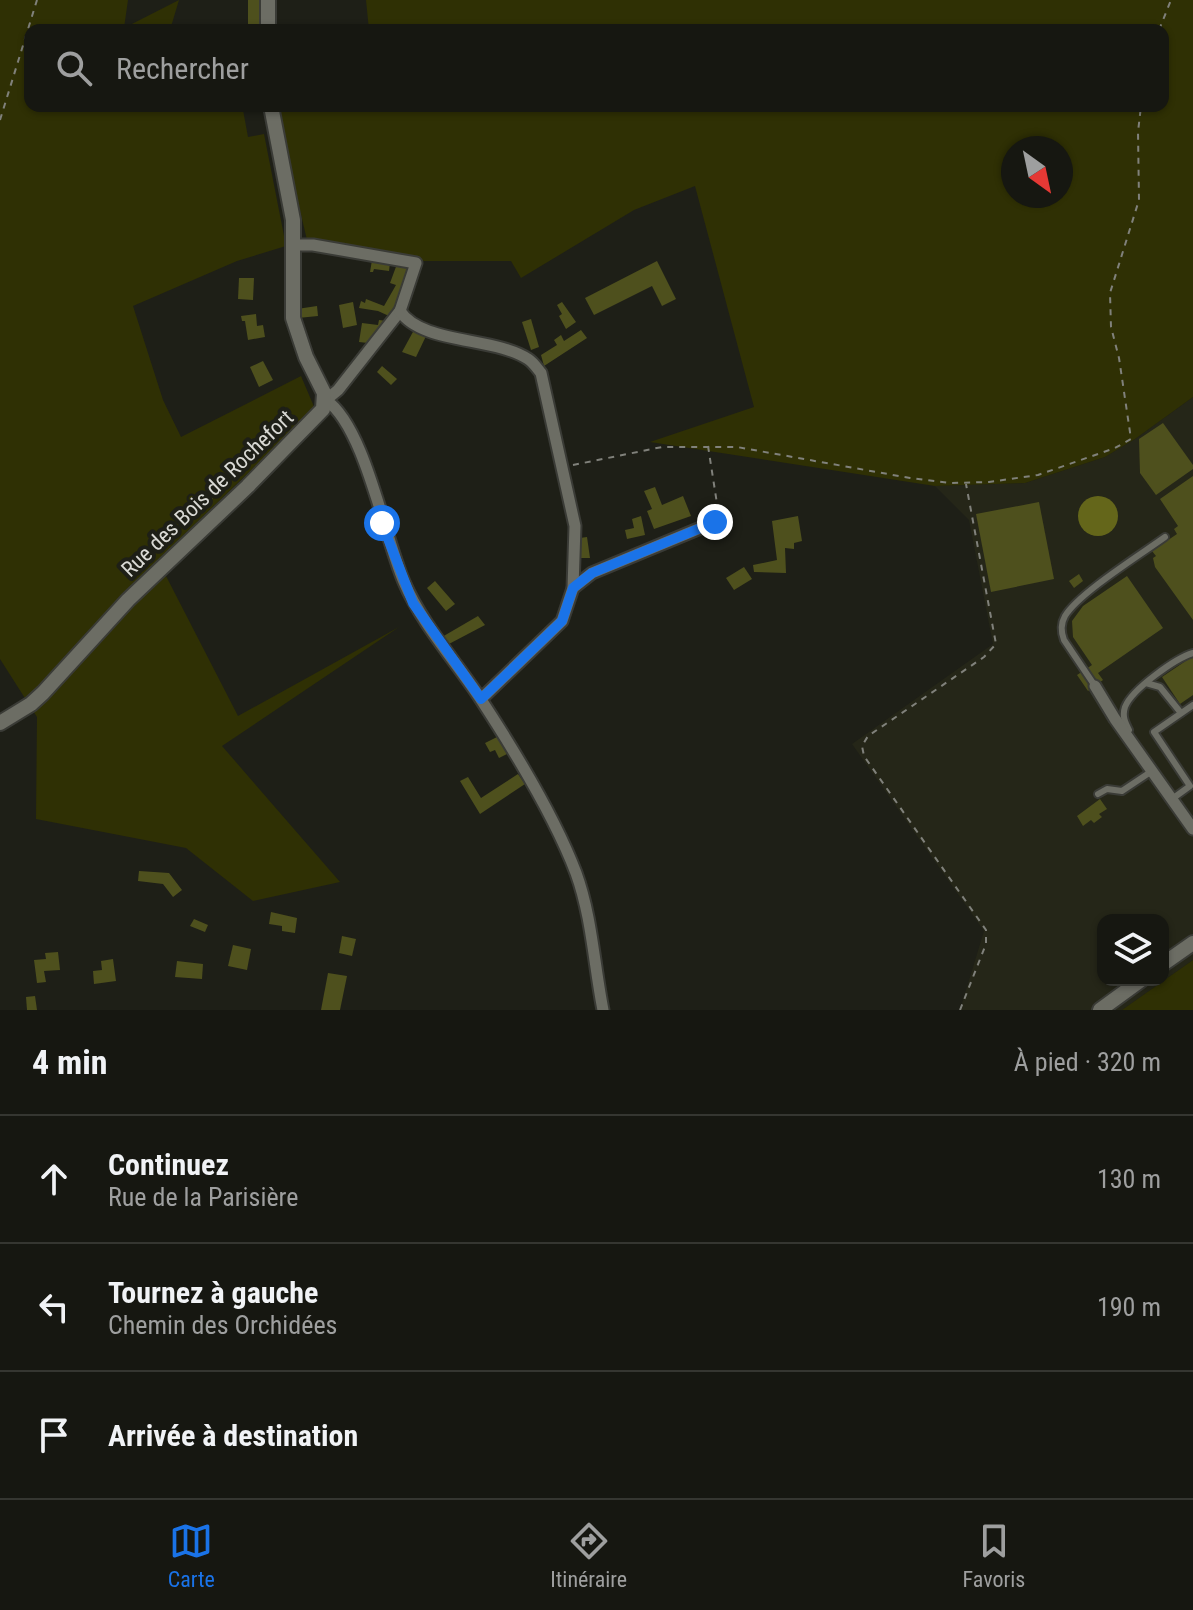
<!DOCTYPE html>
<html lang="fr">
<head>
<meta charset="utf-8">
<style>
	body { margin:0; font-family:"Roboto Condensed",sans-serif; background:#23241f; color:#f1f3f6 }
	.controls { position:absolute; right:24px; bottom:24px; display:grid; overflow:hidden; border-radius:16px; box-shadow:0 2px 6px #0004 }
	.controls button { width:72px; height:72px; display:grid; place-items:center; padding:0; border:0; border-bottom:2px solid #353631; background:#161711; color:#f1f3f6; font:40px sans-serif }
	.compass { position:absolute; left:1001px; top:136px; width:72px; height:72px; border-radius:50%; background:#161711; box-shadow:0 2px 6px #0004; rotate:147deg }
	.stop { position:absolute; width:24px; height:24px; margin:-18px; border:6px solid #1a73e8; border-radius:50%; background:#fff }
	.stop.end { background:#1a73e8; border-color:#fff; box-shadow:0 2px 8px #0008 }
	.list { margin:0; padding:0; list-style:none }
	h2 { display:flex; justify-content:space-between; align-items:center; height:104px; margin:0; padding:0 32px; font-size:34px }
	h2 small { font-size:26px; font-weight:400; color:#9e9f9f }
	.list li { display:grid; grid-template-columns:52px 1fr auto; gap:24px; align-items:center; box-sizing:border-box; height:128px; padding:0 32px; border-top:2px solid #353631 }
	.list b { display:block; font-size:30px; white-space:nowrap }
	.list p { margin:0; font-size:26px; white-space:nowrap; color:#9e9f9f }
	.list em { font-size:26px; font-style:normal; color:#9e9f9f }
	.icon { flex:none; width:44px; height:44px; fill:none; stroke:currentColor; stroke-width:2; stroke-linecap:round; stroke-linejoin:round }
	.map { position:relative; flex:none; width:1193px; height:1010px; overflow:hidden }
	.search { position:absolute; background:#161711; box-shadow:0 2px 6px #0004; left:24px; right:24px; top:24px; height:88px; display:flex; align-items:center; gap:20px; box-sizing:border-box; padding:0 28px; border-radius:16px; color:#9e9f9f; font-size:30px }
	.sheet { height:488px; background:#161711 }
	nav { display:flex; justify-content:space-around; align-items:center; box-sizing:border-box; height:112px; border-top:2px solid #353631; background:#161711; font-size:22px; color:#9e9f9f }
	nav a { display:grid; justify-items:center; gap:4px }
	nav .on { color:#1a73e8 }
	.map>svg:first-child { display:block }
	.built { fill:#252618; fill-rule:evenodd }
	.green { fill:#2f3004; fill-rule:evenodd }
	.water { fill:#64661a }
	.building { fill:#4e501d }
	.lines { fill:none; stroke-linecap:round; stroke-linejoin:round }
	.service-casing { stroke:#3a3b36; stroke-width:10 }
	.minor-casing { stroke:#3a3b36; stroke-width:15 }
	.tertiary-casing { stroke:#3a3b36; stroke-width:18 }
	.path { stroke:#80817b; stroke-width:2; stroke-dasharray:6 6; stroke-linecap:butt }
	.service { stroke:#6c6d64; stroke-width:6 }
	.minor { stroke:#6c6d64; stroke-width:11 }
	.tertiary { stroke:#6c6d64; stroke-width:14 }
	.route { stroke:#1a73e8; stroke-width:10 }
	.labels { text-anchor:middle; stroke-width:8; stroke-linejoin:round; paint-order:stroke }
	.street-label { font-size:22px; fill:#d9d9d4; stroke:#1e1f17 }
</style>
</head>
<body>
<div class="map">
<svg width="1193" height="1010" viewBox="0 0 1193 1010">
	<rect width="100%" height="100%" fill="#1e1f17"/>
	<!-- built -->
	<path class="built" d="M1193,397V960L1122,1010H960L984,931L852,744L993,644L969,520L935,486L1025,483L1105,457L1135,439ZM1103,920H1163V980H1103Z"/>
	<!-- green -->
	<g class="green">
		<path d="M0,0H128L124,28L179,0L170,30H30V106H236L243,110L248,137L264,134L286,246L237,261L133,306L163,400L181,437L301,376L315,409L118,598L128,611L166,576L238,716L399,627L222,746L340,882L253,901L186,848L36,819L37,717L0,659Z"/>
		<path d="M366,0H1193V397L1135,439L1105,457L1025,483L935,486L650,442L754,407L695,186L634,210L521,278L511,261H424L307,240L281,130V106H1163V30H369ZM1013,148H1061V196H1013Z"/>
		<path d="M1193,960V1010H1122Z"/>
	</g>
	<!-- water -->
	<circle class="water" cx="1098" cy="516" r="20"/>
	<!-- building -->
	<g class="building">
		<rect x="248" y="0" width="14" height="30"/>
		<path d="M372,260L390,263L389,271L374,269L373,272H370Z"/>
		<path d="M657,261L676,299L662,306L652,286L594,315L585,298Z"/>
		<path d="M397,264L409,266L404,289L389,316L378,311L359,308L361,301L365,303L366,299L384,306L396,285L390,283Z"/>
		<path d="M239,278H254L253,300L238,299Z"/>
		<path d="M353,302L357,325L343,328L339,305Z"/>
		<path d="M562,302L576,322L566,329L559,316L562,314L557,305Z"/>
		<path d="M317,306L318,316L298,318L297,309Z"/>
		<path d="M256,314L257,326L263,325L265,337L248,340L245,321H242L241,316Z"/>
		<path d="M531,319L539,347L531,350L522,322Z"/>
		<path d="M379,320L386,321L368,343L359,342L362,323L378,325Z"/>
		<path d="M414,330L427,334L416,357L402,352Z"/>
		<path d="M581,330L587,338L544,366L541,355L557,345L554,340L561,335L564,341Z"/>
		<path d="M263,361L273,380L259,387L250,367Z"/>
		<path d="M382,366L397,379L391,385L377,372Z"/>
		<path d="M1163,423L1193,465V469L1156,495L1140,473L1139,439Z"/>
		<path d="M1193,476V620L1155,567L1153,558L1156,556L1152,551L1177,534L1174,529L1178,526L1160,499Z"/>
		<path d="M655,487L662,505L683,496L691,516L654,529L647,511L652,509L644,491Z"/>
		<path d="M212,495L213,498L210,507L201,508L199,503L200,499Z"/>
		<path d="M1039,502L1054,579L991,592L976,514Z"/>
		<path d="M641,516L645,535L627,539L625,530L634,528L632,519Z"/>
		<path d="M798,516L802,541L794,543V549L785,548L786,573L754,572L753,565L777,560L772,521Z"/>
		<path d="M587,537L590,558H581L580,538Z"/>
		<path d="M744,567L752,579L734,590L726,578Z"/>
		<path d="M1079,574L1083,581L1074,588L1069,581Z"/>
		<path d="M1127,576L1163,628L1098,673L1103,680L1088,691L1077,675L1092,665L1073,637L1072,621L1083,606Z"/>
		<path d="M435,581L455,604L446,611L427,588Z"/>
		<path d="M478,616L485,625L447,645L442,637Z"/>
		<path d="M1193,656V695L1180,704L1162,677Z"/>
		<path d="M497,737L507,754L499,758L495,750L490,752L485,743Z"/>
		<path d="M518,774L525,784L480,814L460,781L468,777L481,798Z"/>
		<path d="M1100,799L1107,809L1099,814L1102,817L1094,823L1091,820L1083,826L1077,816Z"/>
		<path d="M139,871L169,873L182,890L173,897L163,884L138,881Z"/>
		<path d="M271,912L297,918L295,933L282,931V926L269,924Z"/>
		<path d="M194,919L208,925L205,932L190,926Z"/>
		<path d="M342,936L356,939L352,956L339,953Z"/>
		<path d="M233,945L251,949L247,970L228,966Z"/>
		<path d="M58,952L60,970L44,971L46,982L37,983L34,960L46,959L45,953Z"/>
		<path d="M113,959L116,981L94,984L93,971L102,970L101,961Z"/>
		<path d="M177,961L203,964L202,979L175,977Z"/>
		<path d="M328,973L347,976L340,1010H321Z"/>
		<path d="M35,996L37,1010H27L26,997Z"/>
	</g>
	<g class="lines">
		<defs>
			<g id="service">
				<path d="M1146,683L1160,687L1181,713"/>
				<path d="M1095,686L1064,640C1061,632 1061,623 1065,616C1079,593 1140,555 1165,537"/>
				<path d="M1129,730C1125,722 1122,716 1125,707C1132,689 1176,658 1193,653"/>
				<path d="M1098,794L1107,789L1122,791L1152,771"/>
				<path d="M1172,799L1190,786L1154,732L1193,705"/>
			</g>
			<g id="minor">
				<path d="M295,245H313L416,263L400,311L338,390L326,400C365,427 384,536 404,582C422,624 454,659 480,698C514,750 554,815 576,873C592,917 594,965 603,1010"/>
				<path d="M400,311C421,344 495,337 528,359C533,362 537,368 541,373L575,526L573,588L562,621L481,699"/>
				<path d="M573,588L592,573L715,522"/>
				<path d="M1095,686L1115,719L1193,829"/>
			</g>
			<g id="tertiary">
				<path d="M268,0V30"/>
				<path d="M0,723L31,704L43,693L128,600L248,486L323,409L324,393L306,357L293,318V220L271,106"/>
				<path d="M1163,964L1193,943"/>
				<path d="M1100,1010L1141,980"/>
			</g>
		</defs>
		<!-- service casing -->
		<use href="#service" class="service-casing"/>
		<!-- minor casing -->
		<use href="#minor" class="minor-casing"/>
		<!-- tertiary casing -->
		<use href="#tertiary" class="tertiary-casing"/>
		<!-- path -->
		<g class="path">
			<path d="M1159,30L1171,0"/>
			<path d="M0,120L37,0"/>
			<path d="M708,446L718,510"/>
			<path d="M573,465L662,447H737L910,478L950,483L989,482L1038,475L1115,448L1131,439L1119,358L1111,327L1110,293L1139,200L1138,132L1141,106"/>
			<path d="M960,1010L986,944V930L864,756L862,746L868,736L984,657L996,644L966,484"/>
		</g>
		<!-- service -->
		<use href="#service" class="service"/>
		<!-- minor -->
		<use href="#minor" class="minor"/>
		<!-- tertiary -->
		<use href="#tertiary" class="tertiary"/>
	</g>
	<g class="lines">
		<!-- route -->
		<path class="route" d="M382,523L413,603L481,699L562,621L573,588L592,573L715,522"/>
	</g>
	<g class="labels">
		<!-- street labels -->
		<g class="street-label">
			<text transform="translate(207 493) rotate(-44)" y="8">Rue des Bois de Rochefort</text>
		</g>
	</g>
</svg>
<div class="controls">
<button><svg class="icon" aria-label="layers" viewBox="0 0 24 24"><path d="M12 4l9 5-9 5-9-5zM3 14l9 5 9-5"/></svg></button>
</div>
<svg class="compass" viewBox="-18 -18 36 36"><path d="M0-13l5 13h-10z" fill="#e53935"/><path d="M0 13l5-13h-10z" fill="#9e9f9f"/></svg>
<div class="stop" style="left:382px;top:523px"></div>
<div class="stop end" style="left:715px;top:522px"></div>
<div class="search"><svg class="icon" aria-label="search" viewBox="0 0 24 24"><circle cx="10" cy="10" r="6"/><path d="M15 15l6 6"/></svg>Rechercher</div>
</div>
<section class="sheet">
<h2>4 min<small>À pied · 320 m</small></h2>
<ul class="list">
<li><svg class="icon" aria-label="ahead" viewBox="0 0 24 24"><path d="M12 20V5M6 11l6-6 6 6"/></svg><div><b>Continuez</b><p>Rue de la Parisière</p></div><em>130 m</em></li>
<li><svg class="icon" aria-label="left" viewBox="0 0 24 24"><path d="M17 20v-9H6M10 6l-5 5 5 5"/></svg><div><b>Tournez à gauche</b><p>Chemin des Orchidées</p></div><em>190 m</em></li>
<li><svg class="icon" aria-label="arrive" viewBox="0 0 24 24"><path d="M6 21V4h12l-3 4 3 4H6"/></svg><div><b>Arrivée à destination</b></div></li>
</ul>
</section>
<nav>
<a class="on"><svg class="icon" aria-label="map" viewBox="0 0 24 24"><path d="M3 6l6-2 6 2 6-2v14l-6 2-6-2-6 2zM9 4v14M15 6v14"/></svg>Carte</a>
<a><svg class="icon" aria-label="directions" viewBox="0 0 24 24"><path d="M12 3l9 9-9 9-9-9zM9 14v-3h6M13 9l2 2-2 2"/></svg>Itinéraire</a>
<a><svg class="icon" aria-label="saved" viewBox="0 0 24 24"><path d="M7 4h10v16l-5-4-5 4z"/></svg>Favoris</a>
</nav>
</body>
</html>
